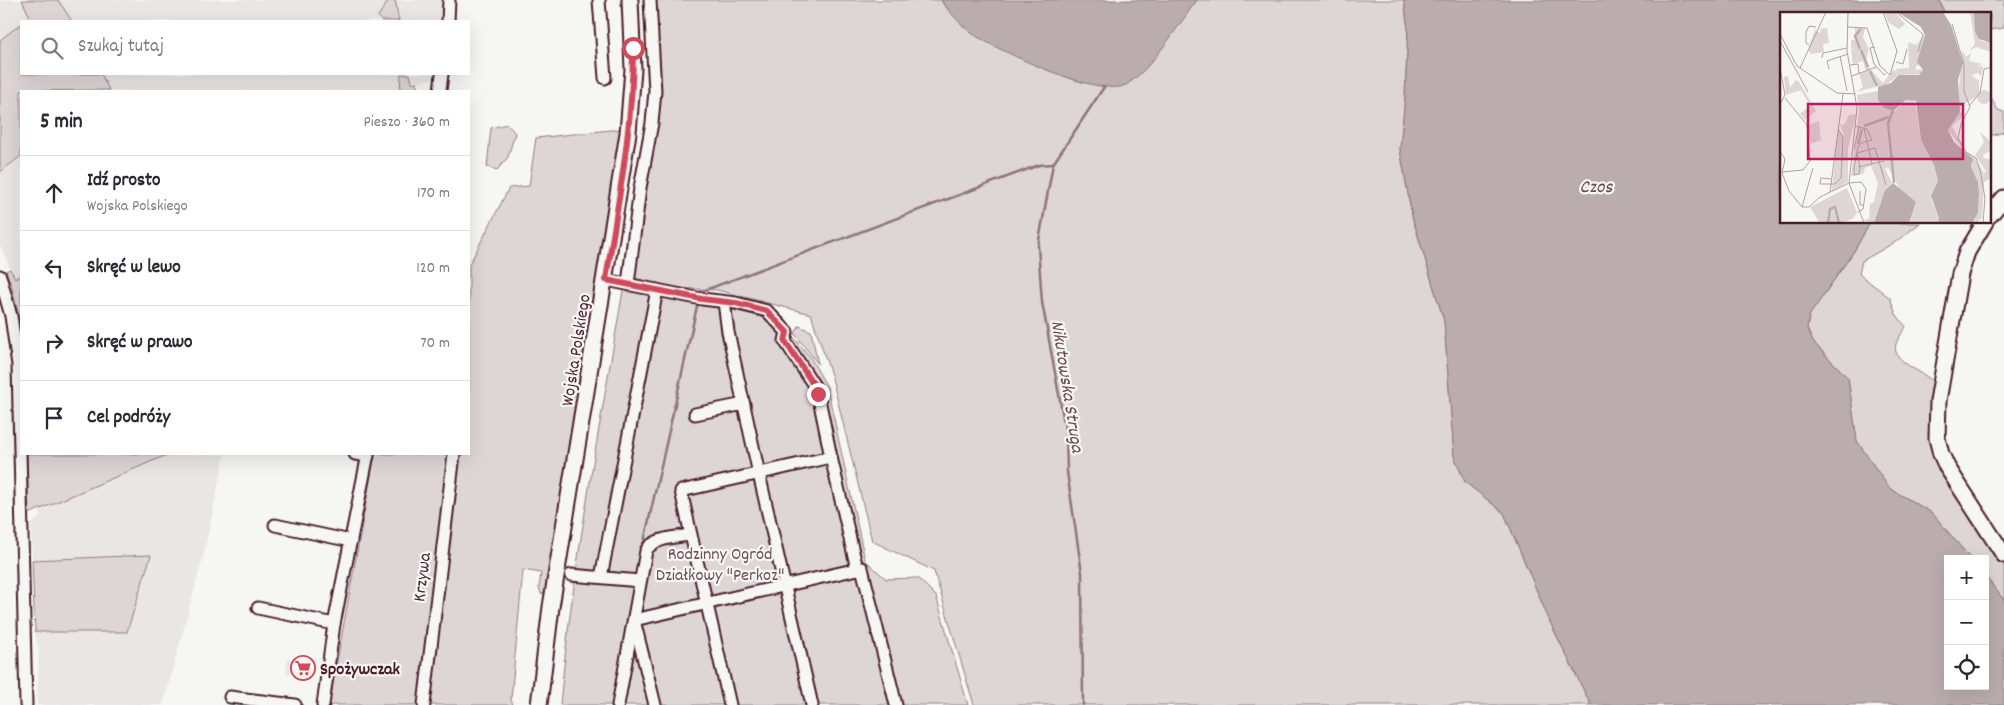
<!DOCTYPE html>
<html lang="pl">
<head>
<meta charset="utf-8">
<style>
	body { margin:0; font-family:Dekko,sans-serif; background:#f2f2f3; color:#2b2b33 }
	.controls { position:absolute; right:15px; bottom:15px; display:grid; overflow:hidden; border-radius:0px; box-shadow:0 5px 20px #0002 }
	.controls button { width:45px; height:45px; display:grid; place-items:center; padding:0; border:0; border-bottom:1px solid #e1e1e2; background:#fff; color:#2b2b33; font:25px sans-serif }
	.stop { position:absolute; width:15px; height:15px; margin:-11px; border:4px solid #d1495b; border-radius:50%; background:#fff }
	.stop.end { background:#d1495b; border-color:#fff; box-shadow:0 1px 5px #0008 }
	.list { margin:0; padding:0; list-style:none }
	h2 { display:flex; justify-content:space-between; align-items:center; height:65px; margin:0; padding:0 20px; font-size:21px }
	h2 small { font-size:16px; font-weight:400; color:#7c7c81 }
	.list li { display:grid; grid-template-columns:32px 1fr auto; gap:15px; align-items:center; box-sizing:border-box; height:75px; padding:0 20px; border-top:1px solid #e1e1e2 }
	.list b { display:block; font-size:19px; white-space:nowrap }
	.list p { margin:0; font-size:16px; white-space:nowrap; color:#7c7c81 }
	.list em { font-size:16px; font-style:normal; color:#7c7c81 }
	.icon { flex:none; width:28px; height:28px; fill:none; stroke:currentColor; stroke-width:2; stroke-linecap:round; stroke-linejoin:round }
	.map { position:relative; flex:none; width:2004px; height:705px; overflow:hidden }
	.search { position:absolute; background:#fff; box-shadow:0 5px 20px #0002; left:20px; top:20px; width:450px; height:55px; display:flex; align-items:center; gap:12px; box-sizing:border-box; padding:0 18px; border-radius:0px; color:#7c7c81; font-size:19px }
	.panel { position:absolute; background:#fff; box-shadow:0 5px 20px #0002; left:20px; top:90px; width:450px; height:365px; border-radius:0px }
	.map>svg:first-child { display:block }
	.built { fill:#e9e6e3 }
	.green { fill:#ddd6d5; stroke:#947a80 }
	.water { fill:#bbadae; stroke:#8e747a }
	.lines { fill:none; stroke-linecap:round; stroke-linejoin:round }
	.stream { stroke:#8e747a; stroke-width:2.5 }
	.street-casing { stroke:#4a1f2b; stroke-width:15 }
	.secondary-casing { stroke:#4a1f2b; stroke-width:19 }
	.street { stroke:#f6f6f2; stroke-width:11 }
	.secondary { stroke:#f6f6f2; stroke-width:15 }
	.route { stroke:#d1495b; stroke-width:6 }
	.labels { text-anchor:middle; stroke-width:4.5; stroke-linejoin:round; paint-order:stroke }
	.street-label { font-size:18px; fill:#4a1f2b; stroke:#f6f6f2 }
	.park-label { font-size:18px; fill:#6f4d56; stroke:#f6f6f2 }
	.poi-label { font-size:18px; font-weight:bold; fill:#4a1f2b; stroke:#f6f6f2; text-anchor:start }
	.water-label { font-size:19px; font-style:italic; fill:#6c4a52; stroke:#f6f6f2 }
	.inset-river { fill:none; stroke:#bbadae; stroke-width:2.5 }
	.inset-road { fill:none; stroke:#b1a0a2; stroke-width:1 }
	.view { fill:#c2185b; fill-opacity:0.15; stroke:#c2185b; stroke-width:2.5 }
	.inset-edge { fill:none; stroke:#4a1f2b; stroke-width:2.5 }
</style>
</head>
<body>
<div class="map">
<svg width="2004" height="705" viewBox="0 0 2004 705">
	<rect width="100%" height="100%" fill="#f6f6f2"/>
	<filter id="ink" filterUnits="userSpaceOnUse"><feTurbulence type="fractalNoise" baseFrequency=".02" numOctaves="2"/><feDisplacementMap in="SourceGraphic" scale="10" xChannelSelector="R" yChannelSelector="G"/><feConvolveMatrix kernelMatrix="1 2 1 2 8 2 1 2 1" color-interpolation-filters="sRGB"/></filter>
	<g filter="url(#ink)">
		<!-- built -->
		<g class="built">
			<path d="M0,0H22L31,17L25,21H21V24L0,40Z"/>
			<path d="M58,0H389L378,16L381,21H72Z"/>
			<path d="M395,0H442L440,21H399Z"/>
			<path d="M101,74H401L402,78L400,91H106L109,90Z"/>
			<path d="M410,74H435L434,78L412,84Z"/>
			<path d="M21,156V275L15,278L0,245V172Z"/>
			<path d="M169,454H225L203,557L163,705H37L39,649L35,632H127L151,555L32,560L31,524L40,517V508Z"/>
			<path d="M288,658L313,662L312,675L286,673Z"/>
		</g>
		<!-- green -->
		<g class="green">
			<path d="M22,0H58L72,21H25L30,17Z"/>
			<path d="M389,0H395L399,21H381L378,16Z"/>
			<path d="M653,0H941L944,5L970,32L1147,66L1197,0H1404L1408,29L1405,97L1400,149L1412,216L1444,321L1454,456L1465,482L1504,513L1550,622L1591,705H974L934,571L872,541L832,378L811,314L717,290L676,288L634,278L658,88Z"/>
			<path d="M1939,0H2004V28L1990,30V14H1945Z"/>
			<path d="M21,24V74H101L109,90L21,91V156L0,172V40Z"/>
			<path d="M401,74H410L412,83L417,82V91H400Z"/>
			<path d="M1990,97L1998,110L2004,112V132L1990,136Z"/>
			<path d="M507,124L515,133L508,157L497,170L487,167L491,128Z"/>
			<path d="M620,129L551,577L547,590L543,594H541L539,588L541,573L523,570L511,699L513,705H430L460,454H469V265L509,188L529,186L536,138Z"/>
			<path d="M1870,223H1920L1897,241L1862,261L1859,274L1890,298L1896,314L1906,327C1903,331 1900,336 1897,341C1887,362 1925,371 1934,383L1929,422L1930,439L2004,565V600L1985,576V559H1971L1932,513L1889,488L1857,441L1848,378L1813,342L1807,329L1809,316L1854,251Z"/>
			<path d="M10,269L15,278L21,275V324L11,284L6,271Z"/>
			<path d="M624,285L780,321L810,357L827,387L865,560L886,579L918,578L936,596L968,705H560C573,564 600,425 624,285Z"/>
			<path d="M799,326L811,331L818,364L795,334Z"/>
			<path d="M27,454H169L31,513H29Z"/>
			<path d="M375,454H448L418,705H329Z"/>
			<path d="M151,555L127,632H35L32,560Z"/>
		</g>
		<!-- water -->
		<g class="water">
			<path d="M941,0H1197C1179,24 1151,70 1126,85C1100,99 994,49 970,32C961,25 952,14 944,5Z"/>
			<path d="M1404,0H1939L1945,14H1782V222L1870,223L1854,251L1809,316L1807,329L1813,342L1848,378L1857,441L1889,488L1932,513L1971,559H1948V686H1985V576L2004,600V705H1591L1550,622L1504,513L1465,482L1454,456L1444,321L1412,216L1400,149L1405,97L1408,29Z"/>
		</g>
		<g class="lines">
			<!-- stream -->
			<g class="stream">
				<path d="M699,295L700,292L1039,165L1053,164"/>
				<path d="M643,546L698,302"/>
				<path d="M1083,705L1082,573L1067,472L1066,433L1042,302L1038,246L1053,164L1104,87"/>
			</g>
			<defs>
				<g id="street">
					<path d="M599,0L605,78"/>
					<path d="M448,21L449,0"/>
					<path d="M440,91L442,74"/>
					<path d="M0,276L11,316L18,365L26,705"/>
					<path d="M606,280L702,299L736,303L767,311L787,332L785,341L813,384L818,394L831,457L681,491L730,705"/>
					<path d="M628,284L640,188L652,123L655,91L650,0"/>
					<path d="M724,302L728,332L759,474L812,705"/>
					<path d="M695,414L744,404"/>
					<path d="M355,454L368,456"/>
					<path d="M831,457L857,569"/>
					<path d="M275,525L351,541"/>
					<path d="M571,575L640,581"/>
					<path d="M601,577L657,290"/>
					<path d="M258,608L334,624"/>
					<path d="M634,620L862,568L896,705"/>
					<path d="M634,620L655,705"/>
					<path d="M230,697L295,705"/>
					<path d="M323,705L334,624L368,454"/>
					<path d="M424,705L454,454"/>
					<path d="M618,705L646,551C652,538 677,537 690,535"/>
				</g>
				<g id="secondary">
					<path d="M1990,215L2004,198"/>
					<path d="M1985,222L1967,252L1960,274L1938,401L1937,438L1941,454L1947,467L2004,555"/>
					<path d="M539,705L551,607L628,133L633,69L630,0"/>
				</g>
			</defs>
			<!-- street casing -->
			<use href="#street" class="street-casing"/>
			<!-- secondary casing -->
			<use href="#secondary" class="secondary-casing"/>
			<!-- street -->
			<use href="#street" class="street"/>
			<!-- secondary -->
			<use href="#secondary" class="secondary"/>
		</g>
	</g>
	<g class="lines" filter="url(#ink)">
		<!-- route -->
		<path class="route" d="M633,48C633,126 618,203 606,280L702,299L736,303L767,311L787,332L785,341L813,384L818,394"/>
	</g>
	<!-- icons -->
	<defs>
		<symbol id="supermarket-ring" viewBox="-11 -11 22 22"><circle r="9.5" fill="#f6f6f2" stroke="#d1495b" stroke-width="1.5"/><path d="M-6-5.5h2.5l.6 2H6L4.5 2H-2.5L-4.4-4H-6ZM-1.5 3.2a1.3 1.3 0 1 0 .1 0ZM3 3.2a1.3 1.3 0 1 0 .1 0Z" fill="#d1495b"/></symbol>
	</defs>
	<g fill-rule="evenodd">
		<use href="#supermarket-ring" x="289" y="654" width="28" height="28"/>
	</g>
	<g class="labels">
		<!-- street labels -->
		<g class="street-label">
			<text transform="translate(575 350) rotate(-81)" y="6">Wojska Polskiego</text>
			<text transform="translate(421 577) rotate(-83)" y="6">Krzywa</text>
		</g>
		<!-- park labels -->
		<g class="park-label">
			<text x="720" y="559">Rodzinny Ogród<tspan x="720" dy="21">Działkowy "Perkoz"</tspan></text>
		</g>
		<!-- poi labels -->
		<g class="poi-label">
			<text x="320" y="674">Spożywczak</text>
		</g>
		<!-- water labels -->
		<g class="water-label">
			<text x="1596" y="192">Czos</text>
			<text transform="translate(1069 386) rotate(81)" y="7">Nikutowska Struga</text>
		</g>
	</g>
	<!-- overview -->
	<g transform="translate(1780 12)">
		<rect width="211" height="211" fill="#f6f6f2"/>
		<path d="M104,0H115L125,12L119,17L116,15L109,11ZM190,0L195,2V20L201,29L211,31V40L196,35L189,39L195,32ZM47,16L49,31L43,32L44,40L31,42L28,38L35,18L41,21L40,17ZM75,16H85L83,25L89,37L86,48L90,57L103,71L113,58L117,60L116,57L129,56L128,30L136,33L145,22L139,53L136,54V58L142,57L141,62L119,63L100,77L98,74L76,80L83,75L79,62L86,59L83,49L73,52L71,38L75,37H71V28H75ZM182,38L186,45L191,41L189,49L202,52L197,55L203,54L201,64L198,61L191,63L199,69V83L180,95L178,90ZM8,64L10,76L16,68L19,70L36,99L25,108L20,102L30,94L21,78L6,83L4,65ZM197 85a7 7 0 1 1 14 0a7 7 0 1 1-14 0ZM98,79V88L115,99L126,88L135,89L141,128L154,153L158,169L151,187L159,206L158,211H129L136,190L122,181L108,155L105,157L112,171L105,178L94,211L83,208L89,207L90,192L94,190L98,171L91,154L85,156L83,162L71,164L79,99L77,83ZM180,100L186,102L172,114L185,139L194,145L204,161L206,159L195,143L204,130L200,120L210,129V139L203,143L204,146L211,148V166L204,170L202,206L196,211H192L198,201L199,181L198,170L191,155L193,151L168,118ZM76,102L68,137V170L52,179L58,119L63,125L60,149L64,124L60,112L64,113L69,103ZM39,109L41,128L30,132L28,113ZM67,176L78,203L76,201L74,206L62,211H40L30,195Z" fill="#ddd6d5"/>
		<path d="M117,0H163L171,13L183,51L178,68L180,100L168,118L174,130L193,147L191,155L198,170L199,181L198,201L192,211H158L159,206L151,184L158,169L154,153L141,128L136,89L126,88L113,99L103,95L98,88V75L111,71L119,63H139L143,58L137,50L145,23L141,15ZM194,0H211V31L199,27L195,20ZM113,171L136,190L129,211H94L105,178Z" fill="#bbadae"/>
		<path class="inset-river" d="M145,20L167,12M80,37L75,24L81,17M81,38L88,55M90,59L97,74M113,99L108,111L114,171M84,114L109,105M78,132L82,117M48,211L50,197L55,195L59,211"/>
		<path class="inset-road" d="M68,0L67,39L77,96L69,171L84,211M116,0L143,22L138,40M172,12L184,52V79L190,95L181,112L178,126L186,140L196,146L200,158L205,186L203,211M67,15L87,16L100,54L110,63L117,39L103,0M0,22L17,54L57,81L76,82M0,29L28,80M29,33L26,31V20L29,14L36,15M95,35L90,36L94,52L104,63L106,61M60,44L67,79M42,46L43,41L67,36M116,50L123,52L127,37M70,53L78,52L79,61M0,56L5,83L0,92M20,56L46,0M49,57L47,49L68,42M72,64L96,55M189,94L200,81L204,57L212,55M75,114L87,117L92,128L81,131L78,135L74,156V163L79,162L80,155L77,141M84,116L92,152M74,137L79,115M0,139L5,147L2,161L9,179L22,195H29L40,185L69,171L81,170L86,177L83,197L78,200M77,141L95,136L106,173M78,155L104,149M2,160L23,158L30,149L27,113L5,86M51,167L41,166L40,172H55L61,166L63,125L58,117M80,179V193H84M50,180L63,82M22,195L33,156"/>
		<path class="view" d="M28,92H183V147H28Z"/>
		<rect width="211" height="211" class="inset-edge"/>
	</g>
</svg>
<div class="controls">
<button>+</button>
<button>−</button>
<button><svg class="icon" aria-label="locate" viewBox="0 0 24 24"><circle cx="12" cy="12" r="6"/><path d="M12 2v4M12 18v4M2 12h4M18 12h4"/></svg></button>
</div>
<div class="stop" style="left:633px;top:48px"></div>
<div class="stop end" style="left:818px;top:394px"></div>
<div class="search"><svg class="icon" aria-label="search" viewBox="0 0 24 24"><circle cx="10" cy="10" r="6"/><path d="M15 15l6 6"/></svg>Szukaj tutaj</div>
<section class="panel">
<h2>5 min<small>Pieszo · 360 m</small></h2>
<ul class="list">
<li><svg class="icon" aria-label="ahead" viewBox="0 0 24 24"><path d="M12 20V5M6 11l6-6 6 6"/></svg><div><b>Idź prosto</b><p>Wojska Polskiego</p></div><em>170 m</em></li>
<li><svg class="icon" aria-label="left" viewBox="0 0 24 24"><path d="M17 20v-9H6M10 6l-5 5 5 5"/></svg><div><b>Skręć w lewo</b></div><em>120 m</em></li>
<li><svg class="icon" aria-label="right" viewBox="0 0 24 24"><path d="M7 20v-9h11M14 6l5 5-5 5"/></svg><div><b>Skręć w prawo</b></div><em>70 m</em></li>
<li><svg class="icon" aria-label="arrive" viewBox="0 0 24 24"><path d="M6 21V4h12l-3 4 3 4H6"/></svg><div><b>Cel podróży</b></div></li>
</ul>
</section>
</div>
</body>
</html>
